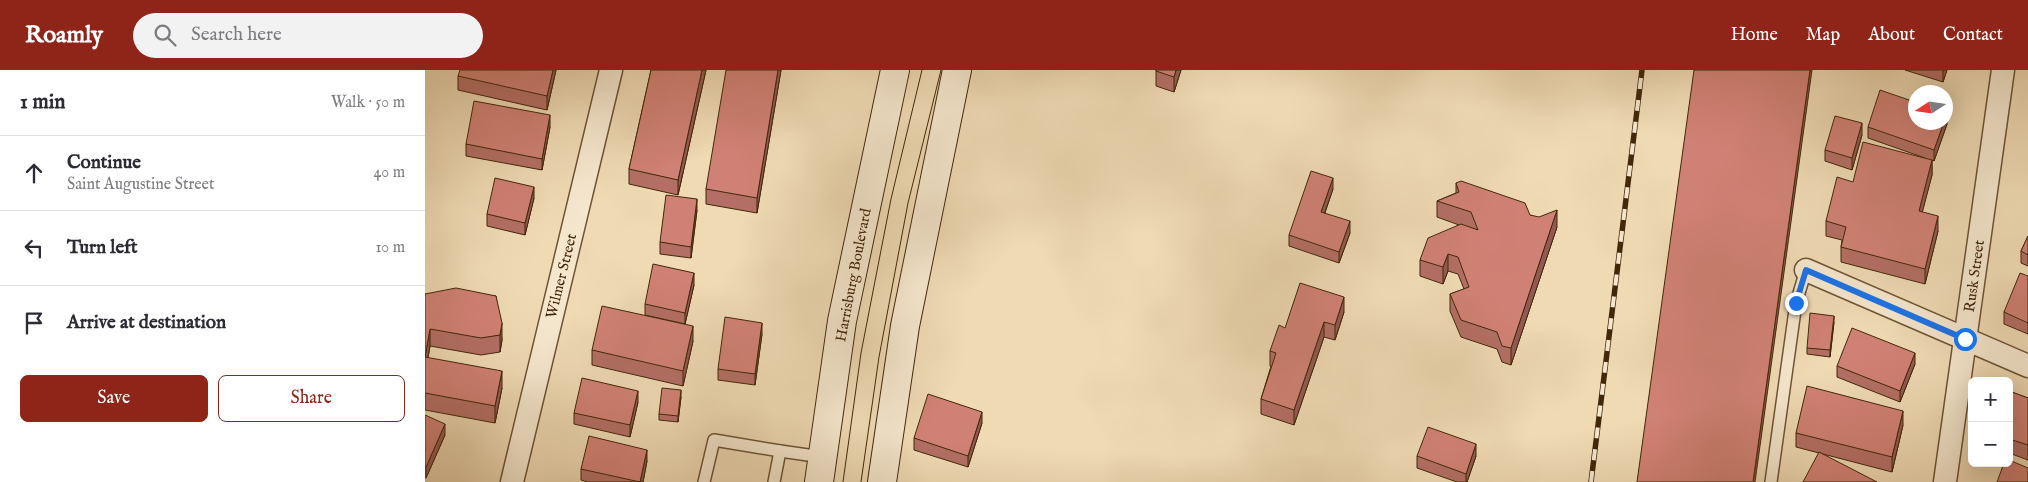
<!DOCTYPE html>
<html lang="en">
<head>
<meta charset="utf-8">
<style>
	body { margin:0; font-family:"IM FELL English",serif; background:#f2f2f3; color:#2b2b33 }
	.controls { position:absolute; right:15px; bottom:15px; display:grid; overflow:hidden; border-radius:8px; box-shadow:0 5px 20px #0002 }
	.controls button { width:45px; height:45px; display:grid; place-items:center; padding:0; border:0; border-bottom:1px solid #e1e1e2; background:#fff; color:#2b2b33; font:25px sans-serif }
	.compass { position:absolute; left:1483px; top:15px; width:45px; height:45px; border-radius:50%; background:#fff; box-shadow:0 5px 20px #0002; rotate:258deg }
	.stop { position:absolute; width:15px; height:15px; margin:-11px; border:4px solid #1a73e8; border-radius:50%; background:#fff }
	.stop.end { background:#1a73e8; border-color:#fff; box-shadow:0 1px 5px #0008 }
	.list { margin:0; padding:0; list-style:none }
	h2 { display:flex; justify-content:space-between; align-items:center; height:65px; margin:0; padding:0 20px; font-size:21px }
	h2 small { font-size:16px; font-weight:400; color:#7c7c81 }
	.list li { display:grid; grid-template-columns:32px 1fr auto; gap:15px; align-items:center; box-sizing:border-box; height:75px; padding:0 20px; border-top:1px solid #e1e1e2 }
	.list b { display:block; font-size:19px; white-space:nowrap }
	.list p { margin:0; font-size:16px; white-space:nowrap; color:#7c7c81 }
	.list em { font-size:16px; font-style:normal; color:#7c7c81 }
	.actions { display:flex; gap:10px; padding:15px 20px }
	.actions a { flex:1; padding:11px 0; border:1px solid #8f2418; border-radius:8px; text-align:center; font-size:18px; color:#8f2418 }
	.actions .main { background:#8f2418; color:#fff }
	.icon { flex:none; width:28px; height:28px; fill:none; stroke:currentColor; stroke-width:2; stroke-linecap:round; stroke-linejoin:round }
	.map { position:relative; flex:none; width:1603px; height:412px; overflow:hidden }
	header { display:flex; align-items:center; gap:30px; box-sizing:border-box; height:70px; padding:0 25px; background:#8f2418; color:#fff }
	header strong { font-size:24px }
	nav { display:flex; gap:28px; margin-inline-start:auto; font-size:18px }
	.search { width:350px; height:45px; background:#f2f2f3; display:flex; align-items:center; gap:12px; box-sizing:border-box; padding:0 18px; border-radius:28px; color:#7c7c81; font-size:19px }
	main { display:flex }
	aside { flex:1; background:#fff }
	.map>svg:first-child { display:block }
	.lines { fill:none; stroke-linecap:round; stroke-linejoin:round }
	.service-casing { stroke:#6d5434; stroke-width:14 }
	.minor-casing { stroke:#6d5434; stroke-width:25 }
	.secondary-casing { stroke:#422709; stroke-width:30 }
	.service { stroke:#f5e7ce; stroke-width:11 }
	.minor { stroke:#f5e7ce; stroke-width:22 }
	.secondary { stroke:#f5e7ce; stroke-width:28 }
	.tram { stroke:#422709; stroke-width:1 }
	.rail-casing { stroke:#422709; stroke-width:5.5 }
	.rail { stroke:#f5e7ce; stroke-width:4; stroke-dasharray:11; stroke-linecap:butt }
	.wall { fill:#b36f65; stroke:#422709 }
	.shaded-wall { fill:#925a52; stroke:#422709 }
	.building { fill:#d08175; stroke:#422709 }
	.route { stroke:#1a73e8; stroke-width:6 }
	.labels { text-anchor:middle; stroke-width:4; stroke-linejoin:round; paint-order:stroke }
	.street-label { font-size:15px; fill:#422709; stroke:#f5e7ce }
</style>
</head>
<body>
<header>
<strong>Roamly</strong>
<div class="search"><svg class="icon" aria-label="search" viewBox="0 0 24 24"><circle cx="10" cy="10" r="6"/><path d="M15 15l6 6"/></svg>Search here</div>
<nav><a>Home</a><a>Map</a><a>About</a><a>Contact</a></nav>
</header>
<main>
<aside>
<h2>1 min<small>Walk · 50 m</small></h2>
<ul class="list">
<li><svg class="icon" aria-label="ahead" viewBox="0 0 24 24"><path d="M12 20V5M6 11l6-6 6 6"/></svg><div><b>Continue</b><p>Saint Augustine Street</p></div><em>40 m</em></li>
<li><svg class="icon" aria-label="left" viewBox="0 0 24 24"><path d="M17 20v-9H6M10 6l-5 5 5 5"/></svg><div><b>Turn left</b></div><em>10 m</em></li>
<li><svg class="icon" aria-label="arrive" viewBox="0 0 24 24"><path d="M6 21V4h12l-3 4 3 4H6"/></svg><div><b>Arrive at destination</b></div></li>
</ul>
<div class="actions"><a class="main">Save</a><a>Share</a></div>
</aside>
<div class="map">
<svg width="1603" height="412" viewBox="0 0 1603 412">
	<rect width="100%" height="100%" fill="#efdab4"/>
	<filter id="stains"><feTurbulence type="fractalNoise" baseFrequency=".004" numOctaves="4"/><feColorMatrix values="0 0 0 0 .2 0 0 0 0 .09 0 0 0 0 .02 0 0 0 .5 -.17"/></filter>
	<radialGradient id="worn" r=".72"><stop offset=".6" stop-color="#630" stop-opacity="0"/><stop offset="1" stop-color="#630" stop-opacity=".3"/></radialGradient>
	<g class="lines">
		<defs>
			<g id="service">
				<path d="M279,412L289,370L355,381"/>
				<path d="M349,412L355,381L397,387"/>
				<path d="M1346,412L1371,233L1381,200"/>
			</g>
			<g id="minor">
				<path d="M1381,200L1603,296"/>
				<path d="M87,412L186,0"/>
				<path d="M1520,412L1578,0"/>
			</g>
			<g id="secondary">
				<path d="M394,412L417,251L470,0"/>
				<path d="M457,412L480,256L532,0"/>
			</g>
		</defs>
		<!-- service casing -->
		<use href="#service" class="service-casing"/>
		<!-- minor casing -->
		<use href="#minor" class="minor-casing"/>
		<!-- secondary casing -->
		<use href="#secondary" class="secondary-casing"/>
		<!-- service -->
		<use href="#service" class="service"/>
		<!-- minor -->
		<use href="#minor" class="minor"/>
		<!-- secondary -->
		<use href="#secondary" class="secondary"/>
		<!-- tram -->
		<g class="tram">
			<path d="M418,412L436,283L466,129L497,0"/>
			<path d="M436,412L454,287L483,133L516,0"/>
		</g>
		<defs>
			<path id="rail" d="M1166,412L1217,0"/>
		</defs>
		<!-- rail casing -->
		<use href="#rail" class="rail-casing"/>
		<!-- rail -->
		<use href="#rail" class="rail"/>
	</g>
	<!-- wall -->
	<g class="wall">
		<path d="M131,0L122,40L33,20V6Z"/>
		<path d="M226,0H281L253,125L204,114V99Z"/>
		<path d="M356,0L332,143L281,134V119Z"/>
		<path d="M731,0H756L749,22L731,16Z"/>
		<path d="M1480,0H1522L1518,12Z"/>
		<path d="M1522,54L1509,91L1507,90V105L1497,142L1513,161L1500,214L1416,192V177L1417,170L1401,166V151L1428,112L1500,88L1443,68V57Z"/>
		<path d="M125,57L117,100L41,86V74Z"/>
		<path d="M1437,65L1427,100L1400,91V80Z"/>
		<path d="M1031,113L1132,157L1086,295L1077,292L1072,279L1036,267L1025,241V224L1039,219L1033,204L1023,201L1018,214L995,206V190L1034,155L1012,147V131L1031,123Z"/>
		<path d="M908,119L900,143L925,163L914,193L864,176V165Z"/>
		<path d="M109,128L100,165L62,156V144Z"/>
		<path d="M272,140L266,188L235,184V172Z"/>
		<path d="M1603,166V196L1596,193V181Z"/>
		<path d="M1603,206V264L1579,254V242Z"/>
		<path d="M269,215L260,254L220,245V234Z"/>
		<path d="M0,224L71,226L77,270L75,282L56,285L5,276L3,288L77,318L70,353L0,340Z"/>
		<path d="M919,242L910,270L899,267L869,355L836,344V329L846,296H845V281L860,258Z"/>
		<path d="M1409,252L1405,287L1382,284V278Z"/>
		<path d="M337,264L330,315L293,310V299Z"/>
		<path d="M268,271L258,316L167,295V280Z"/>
		<path d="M1490,294L1475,332L1412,307V296Z"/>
		<path d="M1584,321L1603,328V390L1584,383Z"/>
		<path d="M256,327L253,352L234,350V344Z"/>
		<path d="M213,332L205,367L149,354V343Z"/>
		<path d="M0,345L20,365L1,408H0Z"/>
		<path d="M557,353L543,397L489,380V368Z"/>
		<path d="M1478,355L1467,402L1371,377V363Z"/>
		<path d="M992,386H1051L1042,412H1032L992,398Z"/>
		<path d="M222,391L218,412H163L156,410V399Z"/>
	</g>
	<!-- shaded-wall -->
	<g class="shaded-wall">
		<path d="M128,0H131L122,40V26Z"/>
		<path d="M277,0H281L253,125V110Z"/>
		<path d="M353,0H356L332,143V128Z"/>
		<path d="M751,0H756L749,22V7Z"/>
		<path d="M1385,0H1387L1330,412H1328Z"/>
		<path d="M1518,0H1522L1518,12Z"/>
		<path d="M1522,43V54L1509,91V80L1519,52H1520V47Z"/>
		<path d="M125,45V57L117,100V89Z"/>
		<path d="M1437,53V65L1427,100V88Z"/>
		<path d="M1507,90V105L1494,155V141Z"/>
		<path d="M908,108V119L896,153V142Z"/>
		<path d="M109,117V128L100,165V153Z"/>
		<path d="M272,129V140L266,188V177Z"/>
		<path d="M1132,140V157L1086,295V278Z"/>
		<path d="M1513,146V161L1500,214V199Z"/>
		<path d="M925,151V163L914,193V182Z"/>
		<path d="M1023,184V201L1018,214V197Z"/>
		<path d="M269,203V215L260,254V243Z"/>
		<path d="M919,227V242L910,270V255Z"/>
		<path d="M1409,246V252L1405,287V280Z"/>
		<path d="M899,252V267L869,355V340Z"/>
		<path d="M77,253V270L75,282V265Z"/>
		<path d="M337,253V264L330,315V304Z"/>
		<path d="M268,256V271L258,316V301Z"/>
		<path d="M5,259V276L0,304V287Z"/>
		<path d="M1490,283V294L1475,332V321Z"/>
		<path d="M77,301V318L70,353V336Z"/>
		<path d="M256,320V327L253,352V346Z"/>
		<path d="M213,321V332L205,367V355Z"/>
		<path d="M1478,341V355L1467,402V387Z"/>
		<path d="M557,342V353L543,397V386Z"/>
		<path d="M20,354V365L1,408V397Z"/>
		<path d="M1051,374V386L1042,412H1041V404Z"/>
		<path d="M222,380V391L218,412H215Z"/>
	</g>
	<!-- building -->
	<g class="building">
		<path d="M35,0H128L122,26L33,6Z"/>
		<path d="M226,0H277L253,110L204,99Z"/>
		<path d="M301,0H353L332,128L281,119Z"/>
		<path d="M731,0H751L749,7L731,1Z"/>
		<path d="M1269,0H1385L1328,412H1212Z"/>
		<path d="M1455,20L1490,32V52H1519L1509,80L1443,57Z"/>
		<path d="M49,31L125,45L117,89L41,74Z"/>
		<path d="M1410,46L1437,53L1427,88L1400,80Z"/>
		<path d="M1438,72L1507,90L1494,141L1513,146L1500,199L1416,177L1421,157L1401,151L1412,107L1428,112Z"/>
		<path d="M886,101L908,108L896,142L925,151L914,182L864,165Z"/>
		<path d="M70,108L109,117L100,153L62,144Z"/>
		<path d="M1036,111L1100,133L1105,145L1114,147L1132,140L1086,278L1077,276L1072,262L1036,250L1025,224L1044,217L1033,187L1023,184L1018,197L995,190L1003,168L1036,154L1053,160L1046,142L1012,131L1034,122L1031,113Z"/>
		<path d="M241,125L272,129L266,177L235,172Z"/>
		<path d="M1603,166V185L1596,181Z"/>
		<path d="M228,194L269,203L260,243L220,234Z"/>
		<path d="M1595,203L1603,206V253L1579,242Z"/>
		<path d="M875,213L919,227L910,255L899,252L869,340L836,329L851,283L845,281L854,255L860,258Z"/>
		<path d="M31,218L71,226L77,253L75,265L56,268L5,259L0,287L77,301L70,336L0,323V224Z"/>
		<path d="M177,236L268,256L258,301L167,280Z"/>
		<path d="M1385,243L1409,246L1405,280L1382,278Z"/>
		<path d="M300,247L337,253L330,304L293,299Z"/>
		<path d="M1427,258L1490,283L1475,321L1412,296Z"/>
		<path d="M157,308L213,321L205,355L149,343Z"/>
		<path d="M1382,316L1478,341L1467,387L1371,363Z"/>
		<path d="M237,318L256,320L253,346L234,344Z"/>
		<path d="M1584,321L1603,328V375L1584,369Z"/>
		<path d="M503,324L557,342L543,386L489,368Z"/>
		<path d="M0,345L20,354L1,397L0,396Z"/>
		<path d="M1003,357L1051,374L1041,404L992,386Z"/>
		<path d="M164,366L222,380L215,412L156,399Z"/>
		<path d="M1394,382L1452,412H1378Z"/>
		<path d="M1584,390L1603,398V412H1572L1579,393H1584Z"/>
	</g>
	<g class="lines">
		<!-- route -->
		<path class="route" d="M1371,233L1381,200L1540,269"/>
	</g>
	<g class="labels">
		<!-- street labels -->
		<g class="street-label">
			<text transform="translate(428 205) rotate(-79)" y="5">Harrisburg Boulevard</text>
			<text transform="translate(136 206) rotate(-76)" y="5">Wilmer Street</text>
			<text transform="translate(1549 206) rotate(-82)" y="5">Rusk Street</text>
		</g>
	</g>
	<rect width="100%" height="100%" filter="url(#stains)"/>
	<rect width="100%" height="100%" fill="url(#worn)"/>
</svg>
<div class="controls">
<button>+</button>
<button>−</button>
</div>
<svg class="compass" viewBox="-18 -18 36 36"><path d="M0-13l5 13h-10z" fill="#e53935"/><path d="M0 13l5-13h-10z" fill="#7c7c81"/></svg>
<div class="stop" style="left:1540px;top:269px"></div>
<div class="stop end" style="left:1371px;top:233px"></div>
</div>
</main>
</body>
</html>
